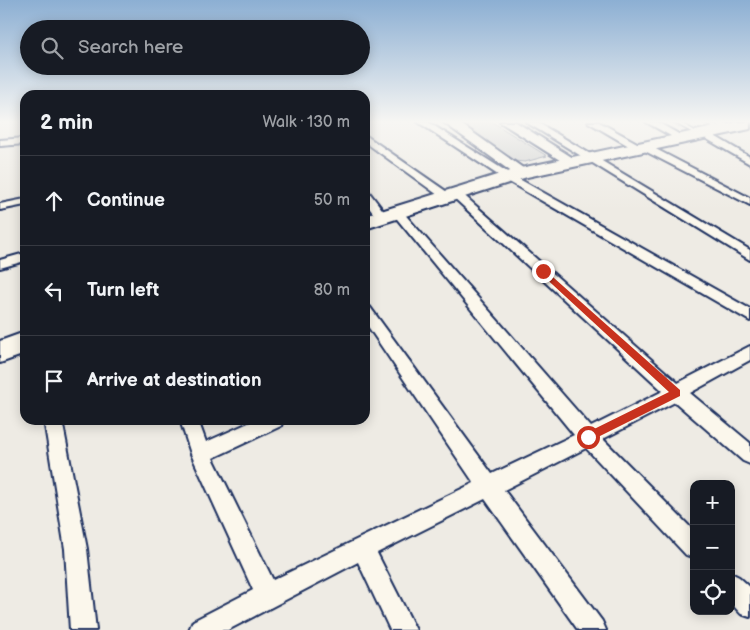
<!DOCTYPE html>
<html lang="en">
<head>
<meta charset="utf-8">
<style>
	body { margin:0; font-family:"Balsamiq Sans",sans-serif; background:#20242c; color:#f1f3f6 }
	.controls { position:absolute; right:15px; bottom:15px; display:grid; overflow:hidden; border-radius:10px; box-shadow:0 2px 12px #0003 }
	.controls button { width:45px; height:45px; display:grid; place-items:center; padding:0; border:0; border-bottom:1px solid #363941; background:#171b24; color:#f1f3f6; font:25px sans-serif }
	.stop { position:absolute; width:15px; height:15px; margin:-11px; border:4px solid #c8321e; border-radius:50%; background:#fff }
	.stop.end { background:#c8321e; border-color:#fff; box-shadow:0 1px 5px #0008 }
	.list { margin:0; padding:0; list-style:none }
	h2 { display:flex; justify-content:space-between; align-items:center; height:65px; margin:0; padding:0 20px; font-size:21px }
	h2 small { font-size:16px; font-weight:400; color:#9ea1a6 }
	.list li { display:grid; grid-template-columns:32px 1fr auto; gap:15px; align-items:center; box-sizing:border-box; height:90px; padding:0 20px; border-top:1px solid #363941 }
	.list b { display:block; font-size:19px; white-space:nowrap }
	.list em { font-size:16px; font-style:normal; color:#9ea1a6 }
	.icon { flex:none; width:28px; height:28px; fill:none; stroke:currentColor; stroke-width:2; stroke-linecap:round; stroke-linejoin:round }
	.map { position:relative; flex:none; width:750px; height:630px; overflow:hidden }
	.search { position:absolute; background:#171b24; box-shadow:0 2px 12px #0003; left:20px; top:20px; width:350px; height:55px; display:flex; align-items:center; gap:12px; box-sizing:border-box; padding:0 18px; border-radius:28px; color:#9ea1a6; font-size:19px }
	.panel { position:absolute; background:#171b24; box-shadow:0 2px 12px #0003; left:20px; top:90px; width:350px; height:335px; border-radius:15px }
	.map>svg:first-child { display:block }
	.green { fill:#cecfcf; stroke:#747f96 }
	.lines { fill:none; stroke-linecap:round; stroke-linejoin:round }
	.lane-casing { stroke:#1b2f5e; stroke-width:3 }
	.street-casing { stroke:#1b2f5e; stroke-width:4 }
	.primary-casing { stroke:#1b2f5e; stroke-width:4 }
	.highway-casing { stroke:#1b2f5e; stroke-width:4 }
	.lane { fill:#fbf7ec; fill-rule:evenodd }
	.street { fill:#fbf7ec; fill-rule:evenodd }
	.primary { fill:#fbf7ec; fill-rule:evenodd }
	.highway { fill:#fbf7ec; fill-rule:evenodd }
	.route { fill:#c8321e }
</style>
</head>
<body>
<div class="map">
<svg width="750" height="630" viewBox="0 0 750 630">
	<rect width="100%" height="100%" fill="#eeebe4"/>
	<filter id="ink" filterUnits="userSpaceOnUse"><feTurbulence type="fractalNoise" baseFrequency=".02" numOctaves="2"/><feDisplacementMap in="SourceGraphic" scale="10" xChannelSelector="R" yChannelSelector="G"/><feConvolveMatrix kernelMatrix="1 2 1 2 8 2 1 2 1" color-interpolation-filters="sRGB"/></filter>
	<g filter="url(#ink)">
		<!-- green -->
		<path class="green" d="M455,122H492L547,156L525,162L514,161Z"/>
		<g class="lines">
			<defs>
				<g id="lane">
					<path d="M673,122H679L701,134L697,135Z"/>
					<path d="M704,122H710L725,129L721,130Z"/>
				</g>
				<g id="street">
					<path d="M418,122H428L512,175L750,309V321L504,179Z"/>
					<path d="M526,122H537L750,250V260Z"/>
					<path d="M588,122H599L639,144H646L750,198V205L641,149H634Z"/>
					<path d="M646,122H657L686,138L678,140Z"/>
					<path d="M712,122H724L734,128L727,130Z"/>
					<path d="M700,131H706L750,157V164L700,135Z"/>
					<path d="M365,135L450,194V198H442L365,142Z"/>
					<path d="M25,138V144L0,146V140Z"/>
					<path d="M455,190L459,191L678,383L750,346V360L690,393L750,443V464L743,461L675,402L603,439L694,531V558L686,555L586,448L504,490L602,621L606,630H578L485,499L377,553L416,630H390L358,562L228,630H189L193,621L253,590L191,454L180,420H198L206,442L255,420H283L281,426L213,458L273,580L474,483L365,322V306L370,307L492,474L574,435L393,214V210H401L591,427L663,391L451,195V191Z"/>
					<path d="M365,191L369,192L388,217L386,220H378L365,202Z"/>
					<path d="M25,199V205L0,210V204Z"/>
					<path d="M25,253V261L0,268V260Z"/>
					<path d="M44,420H62L87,549L96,630H70L65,549Z"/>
					<path d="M731,573L739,577L750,587V617L741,614L731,603Z"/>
				</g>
				<g id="primary">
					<path d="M443,122H458L530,173L527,176H517Z"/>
					<path d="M500,122H516L578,161L576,164H566Z"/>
				</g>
				<g id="highway">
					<path d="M737,122H750V129L527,177L365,229V216L516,169Z"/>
					<path d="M25,332V354L0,363V341Z"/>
				</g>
			</defs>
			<!-- lane casing -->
			<use href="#lane" class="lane-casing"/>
			<!-- street casing -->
			<use href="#street" class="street-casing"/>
			<!-- primary casing -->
			<use href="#primary" class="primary-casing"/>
			<!-- highway casing -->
			<use href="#highway" class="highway-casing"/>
			<!-- lane -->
			<use href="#lane" class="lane"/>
			<!-- street -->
			<use href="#street" class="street"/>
			<!-- primary -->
			<use href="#primary" class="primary"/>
			<!-- highway -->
			<use href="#highway" class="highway"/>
		</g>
	</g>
	<!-- sky -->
	<linearGradient id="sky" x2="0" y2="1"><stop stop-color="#8cafd3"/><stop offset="0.58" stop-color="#f7f6f3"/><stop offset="1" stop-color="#f7f6f3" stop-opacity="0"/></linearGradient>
	<rect width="750" height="210" fill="url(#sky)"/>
	<!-- route -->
	<path class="route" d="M540,270H545L680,390V396L592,440H584V434L669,392L540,273Z"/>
</svg>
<div class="controls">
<button>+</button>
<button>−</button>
<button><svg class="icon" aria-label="locate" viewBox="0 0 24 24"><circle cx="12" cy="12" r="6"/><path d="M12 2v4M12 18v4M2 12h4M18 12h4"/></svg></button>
</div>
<div class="stop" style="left:588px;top:437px"></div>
<div class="stop end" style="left:543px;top:271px"></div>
<div class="search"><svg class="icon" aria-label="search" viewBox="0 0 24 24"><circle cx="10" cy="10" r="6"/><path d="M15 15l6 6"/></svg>Search here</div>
<section class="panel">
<h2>2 min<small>Walk · 130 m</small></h2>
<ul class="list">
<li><svg class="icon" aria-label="ahead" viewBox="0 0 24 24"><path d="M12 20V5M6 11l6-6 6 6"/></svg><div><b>Continue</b></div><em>50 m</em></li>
<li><svg class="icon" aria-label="left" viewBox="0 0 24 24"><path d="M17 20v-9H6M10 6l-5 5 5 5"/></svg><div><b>Turn left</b></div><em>80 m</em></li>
<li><svg class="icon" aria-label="arrive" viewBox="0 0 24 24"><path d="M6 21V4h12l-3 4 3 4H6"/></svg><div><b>Arrive at destination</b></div></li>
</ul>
</section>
</div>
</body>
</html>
